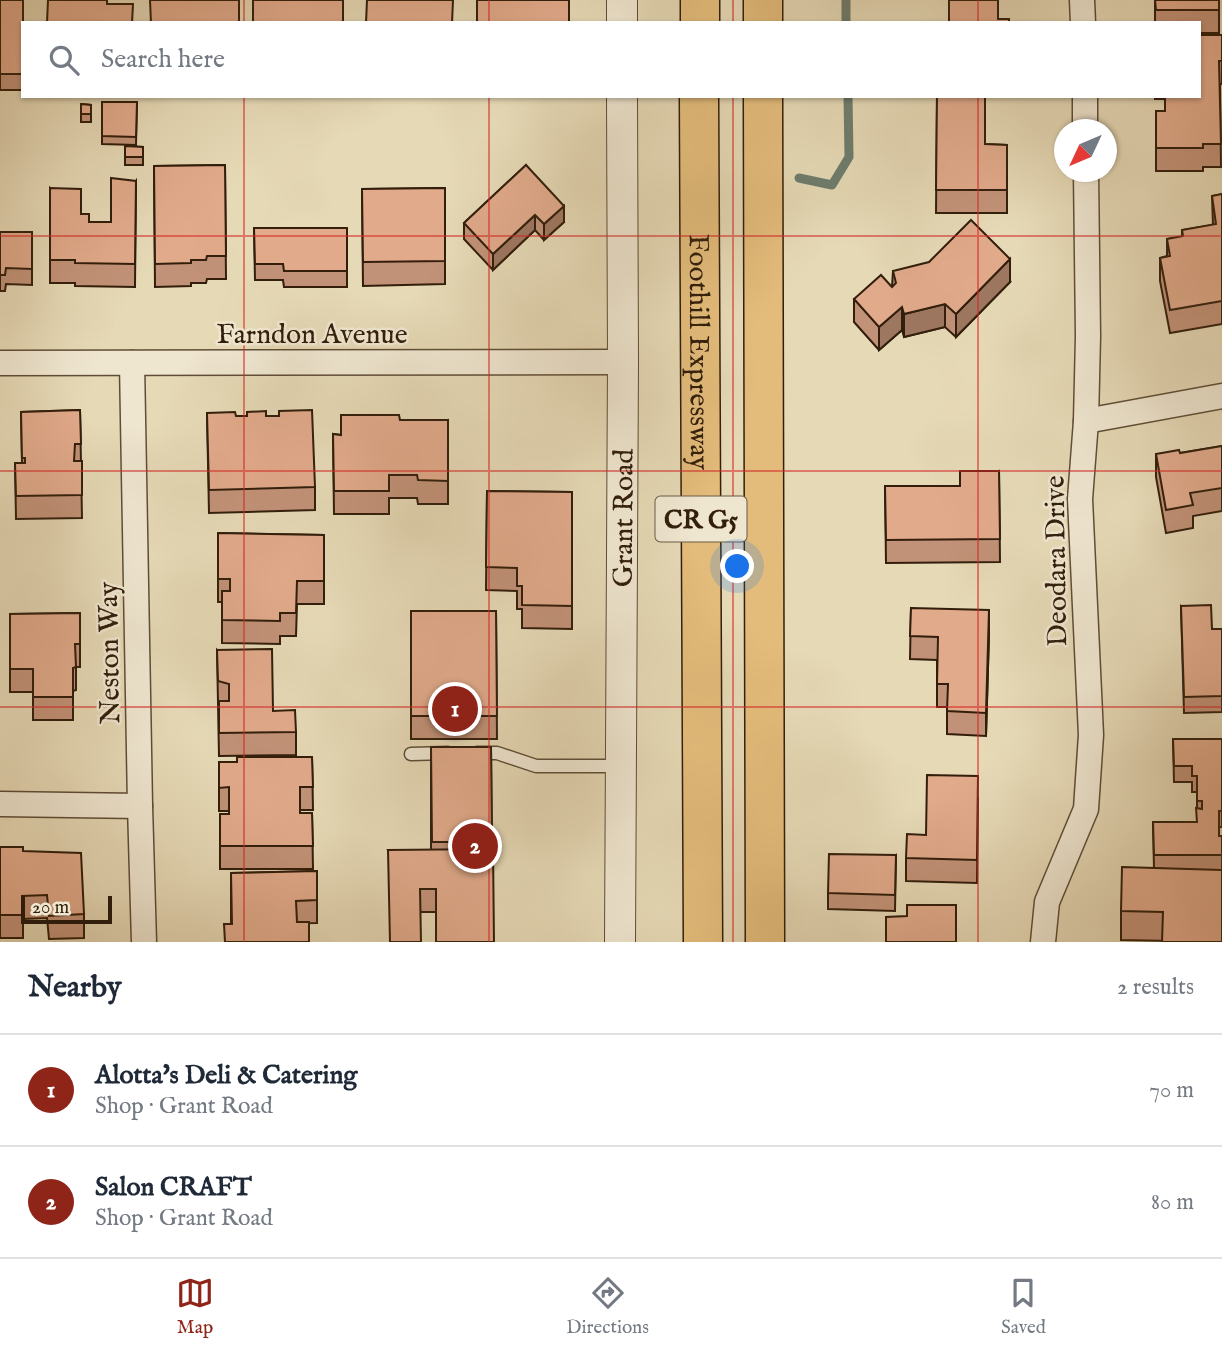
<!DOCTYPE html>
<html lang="en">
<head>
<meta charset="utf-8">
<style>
	body { margin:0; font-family:"IM FELL English",serif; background:#f6f6f7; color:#1f2937 }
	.compass { position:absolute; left:1054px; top:119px; width:63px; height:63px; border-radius:50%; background:#fff; box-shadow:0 2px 5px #0004; rotate:226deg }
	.scale { position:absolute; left:21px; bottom:18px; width:91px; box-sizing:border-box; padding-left:7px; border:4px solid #321e0b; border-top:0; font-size:19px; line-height:24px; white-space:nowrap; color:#321e0b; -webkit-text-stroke:5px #efe6d0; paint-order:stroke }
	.you { position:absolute; left:738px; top:567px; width:24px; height:24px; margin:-18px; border:5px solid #fff; border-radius:50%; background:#1a73e8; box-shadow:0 0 0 10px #1a73e833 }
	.badge { display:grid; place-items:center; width:46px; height:46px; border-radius:50%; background:#8f2418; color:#fff; font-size:23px; font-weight:700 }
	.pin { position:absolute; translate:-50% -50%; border:4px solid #fff; box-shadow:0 2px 7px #0006 }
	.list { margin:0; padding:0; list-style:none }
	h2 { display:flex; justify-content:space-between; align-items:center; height:91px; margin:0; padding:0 28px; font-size:30px }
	h2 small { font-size:23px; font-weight:400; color:#747a83 }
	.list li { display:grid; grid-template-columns:46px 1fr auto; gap:21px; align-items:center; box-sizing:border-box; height:112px; padding:0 28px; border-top:2px solid #e0e1e3 }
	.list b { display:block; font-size:26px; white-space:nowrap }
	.list p { margin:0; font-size:23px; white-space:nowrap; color:#747a83 }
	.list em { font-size:23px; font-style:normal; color:#747a83 }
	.icon { flex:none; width:38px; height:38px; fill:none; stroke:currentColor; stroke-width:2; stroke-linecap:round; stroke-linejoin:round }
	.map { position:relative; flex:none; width:1222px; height:942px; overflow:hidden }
	.search { position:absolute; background:#fff; box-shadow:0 2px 5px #0004; left:21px; right:21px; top:21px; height:77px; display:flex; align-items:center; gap:18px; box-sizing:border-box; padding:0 24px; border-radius:0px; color:#747a83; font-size:26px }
	.sheet { height:315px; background:#fff }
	nav { display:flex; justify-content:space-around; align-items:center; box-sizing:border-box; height:98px; border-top:2px solid #e0e1e3; background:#fff; font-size:19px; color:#747a83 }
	nav a { display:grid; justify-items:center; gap:4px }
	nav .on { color:#8f2418 }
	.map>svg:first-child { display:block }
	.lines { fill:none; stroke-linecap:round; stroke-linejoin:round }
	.stream { stroke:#6e7c6d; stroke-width:9 }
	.service-casing { stroke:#5f4d36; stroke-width:15 }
	.minor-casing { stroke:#5f4d36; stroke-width:27 }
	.tertiary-casing { stroke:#5f4d36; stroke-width:32 }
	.trunk-casing { stroke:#321e0b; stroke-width:41 }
	.service { stroke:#efe6d0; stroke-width:12 }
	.minor { stroke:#efe6d0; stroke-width:24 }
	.tertiary { stroke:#efe6d0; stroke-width:30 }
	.trunk { stroke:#e3bc7b; stroke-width:38 }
	.wall { fill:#c29278; stroke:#321e0b; stroke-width:2 }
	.shaded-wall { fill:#9e7761; stroke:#321e0b; stroke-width:2 }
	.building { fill:#e1aa8b; stroke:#321e0b; stroke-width:2 }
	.grid { fill:none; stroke:#d62828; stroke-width:2; stroke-opacity:0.55 }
	.labels { text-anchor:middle; stroke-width:5; stroke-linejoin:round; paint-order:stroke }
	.shield { fill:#efe6d0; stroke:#6b5a46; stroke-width:2 }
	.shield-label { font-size:26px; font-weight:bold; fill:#321e0b }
	.street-label { font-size:28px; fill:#321e0b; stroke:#efe6d0 }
</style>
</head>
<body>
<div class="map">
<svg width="1222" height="942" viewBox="0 0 1222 942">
	<rect width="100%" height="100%" fill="#e6d9b6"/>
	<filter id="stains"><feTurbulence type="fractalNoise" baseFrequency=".00286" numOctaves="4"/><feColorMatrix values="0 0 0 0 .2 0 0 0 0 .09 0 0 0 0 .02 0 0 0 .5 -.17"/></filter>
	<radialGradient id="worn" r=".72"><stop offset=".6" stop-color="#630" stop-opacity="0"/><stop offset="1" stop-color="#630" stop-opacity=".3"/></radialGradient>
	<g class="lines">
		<!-- stream -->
		<g class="stream">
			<path d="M846,0V23"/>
			<path d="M799,178L832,185L849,157L848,96"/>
		</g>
		<defs>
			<g id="service">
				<path d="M477,753H497L536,766H621"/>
				<path d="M411,754L448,753"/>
			</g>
			<g id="minor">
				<path d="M1082,0L1083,23"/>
				<path d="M1085,96V130"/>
				<path d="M0,363L623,362"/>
				<path d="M132,363L140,806L144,942"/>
				<path d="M1086,421L1222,396"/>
				<path d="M0,804L140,806"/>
				<path d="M1043,942L1047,902L1086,809L1091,735L1080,499L1086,421L1088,336L1086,172"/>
			</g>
			<g id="tertiary">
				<path d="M622,0V23"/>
				<path id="s1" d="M620,942L623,362L622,96"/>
			</g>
			<g id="trunk">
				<path d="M763,0V23"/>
				<path d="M700,23V0"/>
				<path id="s2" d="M699,96L703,942"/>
				<path d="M763,96L765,942"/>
			</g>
		</defs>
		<!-- service casing -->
		<use href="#service" class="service-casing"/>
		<!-- minor casing -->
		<use href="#minor" class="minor-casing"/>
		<!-- tertiary casing -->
		<use href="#tertiary" class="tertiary-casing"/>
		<!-- trunk casing -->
		<use href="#trunk" class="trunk-casing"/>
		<!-- service -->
		<use href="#service" class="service"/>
		<!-- minor -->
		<use href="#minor" class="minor"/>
		<!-- tertiary -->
		<use href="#tertiary" class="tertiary"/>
		<!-- trunk -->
		<use href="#trunk" class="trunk"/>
	</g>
	<!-- wall -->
	<g class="wall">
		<rect x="0" y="0" width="23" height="90"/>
		<path d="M1155,0H1219V33H1199V23H1155Z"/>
		<path d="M1222,35V84H1220L1221,167H1203V171H1156V111H1165V99H1155V96H1199Z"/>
		<path d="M937,96L985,144L1007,145V213H936Z"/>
		<path d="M102,102H137L136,145L102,144Z"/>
		<path d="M81,104L91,105V122H81Z"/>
		<path d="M125,146L143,147V165H125Z"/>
		<path d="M225,165L226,279H207L206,283H191V286L155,287L154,166Z"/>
		<path d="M526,165L564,222L544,240L535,230L493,270L464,239V223Z"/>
		<path d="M136,181L135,287L75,286V283H50V188L81,214L89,222H111Z"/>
		<path d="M445,188V284L363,286L362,189Z"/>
		<path d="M1222,194V324L1170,333L1160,281V258L1167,256V239L1182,237V230L1213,225L1212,196Z"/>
		<path d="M254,228H347V287H284L283,280H255Z"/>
		<path d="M0,232H32V285L6,284L5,291H0Z"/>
		<path d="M893,271L1010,282L956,337L945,327L904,337L902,330L879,350L854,322V299L892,287Z"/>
		<path d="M80,410L82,518L16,519L15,463H22L21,412Z"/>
		<path d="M207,413L236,416H266L315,487V510L209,513Z"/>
		<path d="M448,420V504H418L417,498H389V514H334L333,434L341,435Z"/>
		<path d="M1222,446V511L1193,516V528L1166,533L1156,477V454L1180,453Z"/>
		<path d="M999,471L1000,562L886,563L885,486H960Z"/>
		<path d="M487,491L572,492V629L522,628V609H517V591L486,590Z"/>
		<path d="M218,533L324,535V604H297L296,636H280V644L222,643V602H218Z"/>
		<path d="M1181,606L1212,629H1222V712L1184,713Z"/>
		<path d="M911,608L989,633L986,736L947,734V707H937V660L910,659Z"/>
		<path d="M411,611H496L497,739H411Z"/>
		<path d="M80,613V667H76V690L73,691V720H33V692H10V614Z"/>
		<path d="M217,650L273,711L296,732V755L219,756Z"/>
		<path d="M1173,739H1222V827H1219V836H1222V942L1121,940V911L1154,868L1153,822H1197V792H1192V782H1174Z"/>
		<path d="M431,747H491L492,849L436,912H421L388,850H431Z"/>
		<path d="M312,757L313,810H300V813H312L313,869H220V814H229V811H219V762H237Z"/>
		<path d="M978,799L977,883L906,881V858L926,835Z"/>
		<path d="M0,847L23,851L84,914V938L49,939L47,918L23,919V938H0Z"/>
		<path d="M896,855L895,911L828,909V893Z"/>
		<path d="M317,871V923L231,924V873Z"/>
	</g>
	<!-- shaded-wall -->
	<g class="shaded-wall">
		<path d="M564,206V222L544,240V224Z"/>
		<path d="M535,215V230L493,270V254Z"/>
		<path d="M1010,259V282L956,337V314Z"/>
		<path d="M945,304V327L904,337V314Z"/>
		<path d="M902,307V330L879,350V327Z"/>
		<path d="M989,610V633L986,736V713Z"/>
	</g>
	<!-- building -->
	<g class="building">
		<rect x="0" y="0" width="23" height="74"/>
		<path d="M48,0H107V4H133L132,23H47Z"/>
		<path d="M150,0H239V23H151Z"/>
		<rect x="253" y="0" width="90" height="23"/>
		<path d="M367,0H453L452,23H366Z"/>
		<rect x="477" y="0" width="92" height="23"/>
		<path d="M949,0H998V19H1009V23H949Z"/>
		<path d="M1155,0H1219V10H1156Z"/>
		<path d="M1199,35H1222V61H1219L1221,144H1203V148H1156V111H1165V96H1199Z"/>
		<path d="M937,96H985V144L1007,145V190H936Z"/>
		<path d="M102,102H137L136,137L102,136Z"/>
		<path d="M81,104L91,105V114H81Z"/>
		<path d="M125,146L143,147V157H125Z"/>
		<path d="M225,165L226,256H207L206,260H191V263L155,264L154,166Z"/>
		<path d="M526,165L564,206L544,224L535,215L493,254L464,223Z"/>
		<path d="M111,178L136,181L135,264L75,263V260H50V188L81,189V214H89V222H111Z"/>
		<path d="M445,188V261L363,262L362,189Z"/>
		<path d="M1222,194V301L1170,310L1160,258L1170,256L1167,239L1183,236L1182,230L1216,224L1212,196Z"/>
		<path d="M971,220L1010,259L956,314L945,304L904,314L902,307L879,327L854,299L881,275L892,287L896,283L893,271L929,262Z"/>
		<path d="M254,228H347V271H284L283,264H255Z"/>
		<path d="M0,232H32V269L6,268L5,275H0Z"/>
		<path d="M80,410L81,444H75L74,461H82V495L16,496L15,463H25V458H22L21,412Z"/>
		<path d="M312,410L315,487L209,490L207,413L235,412L236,416H247V412L266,411V416H279V411Z"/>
		<path d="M341,415H399L400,420H448V481L418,480L417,475H389V491H334L333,434L341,435Z"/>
		<path d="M1222,446V488L1190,493L1193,505L1166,510L1156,454L1179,450L1180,453Z"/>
		<path d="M960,471H999L1000,539L886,540L885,486H960Z"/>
		<path d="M487,491L572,492V606L522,605V586H517V568L486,567Z"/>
		<path d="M218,533L324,535V581H297L296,613H280V621L222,620V591H230V579H218Z"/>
		<path d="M1211,605L1212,629H1222V696L1184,697L1181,606Z"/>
		<path d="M911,608L989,610L986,713L947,711L948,684H937L938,637L910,636Z"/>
		<path d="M411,611H496L497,716H411Z"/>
		<path d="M80,613V644H75L76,667L73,668V697H33V669H10V614Z"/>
		<path d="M272,649L273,711L295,710L296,732L219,733V701H229V684L218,681L217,650Z"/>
		<path d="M1173,739H1222V811H1219V836H1222V855H1154L1153,822H1197L1196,808L1202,809V801H1197V776H1192V766H1174Z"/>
		<path d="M431,747H491L492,842H432Z"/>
		<path d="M237,757H312L313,787H300V813H312L313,846H220V814H229V787L219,788V762H237Z"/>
		<path d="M927,775L978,776L977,860L906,858L907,834L926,835Z"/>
		<path d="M0,847H23V851L81,853L84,914L49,916L47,895L22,896L23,915H0Z"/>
		<path d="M493,849L494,942H436V889H420L421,942H390L388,850Z"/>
		<path d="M829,854L896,855L895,895L828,893Z"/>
		<path d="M1122,867L1222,870V942H1162L1163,912L1121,911Z"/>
		<path d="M317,871V900L296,901L297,922H309V942H225L224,924H232L231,873Z"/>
		<path d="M907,905H956V942H886V917L907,916Z"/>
	</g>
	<!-- grid -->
	<path class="grid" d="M244,0V23M489,0V23M733,0V23M978,0V23M244,96V942M489,96V942M733,96V942M978,96V942M0,236H1222M0,471H1222M0,707H1222"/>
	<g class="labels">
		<!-- shield labels -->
		<rect class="shield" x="655.5" y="496.5" width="91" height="45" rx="5"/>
		<g class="shield-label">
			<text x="701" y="528">CR G5</text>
		</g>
		<!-- street labels -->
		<g class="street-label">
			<text x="312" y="343">Farndon Avenue</text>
			<text dy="10" stroke="none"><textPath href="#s2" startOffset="256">Foothill Expressway</textPath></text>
			<text dy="10" stroke="none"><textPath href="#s1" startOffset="424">Grant Road</textPath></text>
			<text transform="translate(1055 561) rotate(-91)" y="10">Deodara Drive</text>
			<text transform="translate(108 653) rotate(-91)" y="10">Neston Way</text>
		</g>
	</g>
	<rect width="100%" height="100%" filter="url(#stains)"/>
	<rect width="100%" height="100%" fill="url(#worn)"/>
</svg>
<svg class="compass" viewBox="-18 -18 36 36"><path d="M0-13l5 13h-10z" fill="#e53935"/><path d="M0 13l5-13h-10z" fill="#747a83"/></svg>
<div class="scale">20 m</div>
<div class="you"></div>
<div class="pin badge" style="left:455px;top:709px">1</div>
<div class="pin badge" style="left:475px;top:846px">2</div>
<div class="search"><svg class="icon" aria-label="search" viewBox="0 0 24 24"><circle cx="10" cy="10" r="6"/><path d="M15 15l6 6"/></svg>Search here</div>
</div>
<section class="sheet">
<h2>Nearby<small>2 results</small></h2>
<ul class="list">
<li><span class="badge">1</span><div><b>Alotta's Deli &amp; Catering</b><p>Shop · Grant Road</p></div><em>70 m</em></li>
<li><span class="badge">2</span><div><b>Salon CRAFT</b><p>Shop · Grant Road</p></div><em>80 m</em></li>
</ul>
</section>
<nav>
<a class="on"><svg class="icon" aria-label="map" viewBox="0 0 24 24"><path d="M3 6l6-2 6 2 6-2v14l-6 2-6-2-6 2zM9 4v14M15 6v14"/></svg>Map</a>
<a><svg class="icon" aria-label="directions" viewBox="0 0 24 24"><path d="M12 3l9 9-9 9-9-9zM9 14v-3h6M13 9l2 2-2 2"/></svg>Directions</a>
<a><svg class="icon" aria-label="saved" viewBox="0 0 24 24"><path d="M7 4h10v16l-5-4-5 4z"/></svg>Saved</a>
</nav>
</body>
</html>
